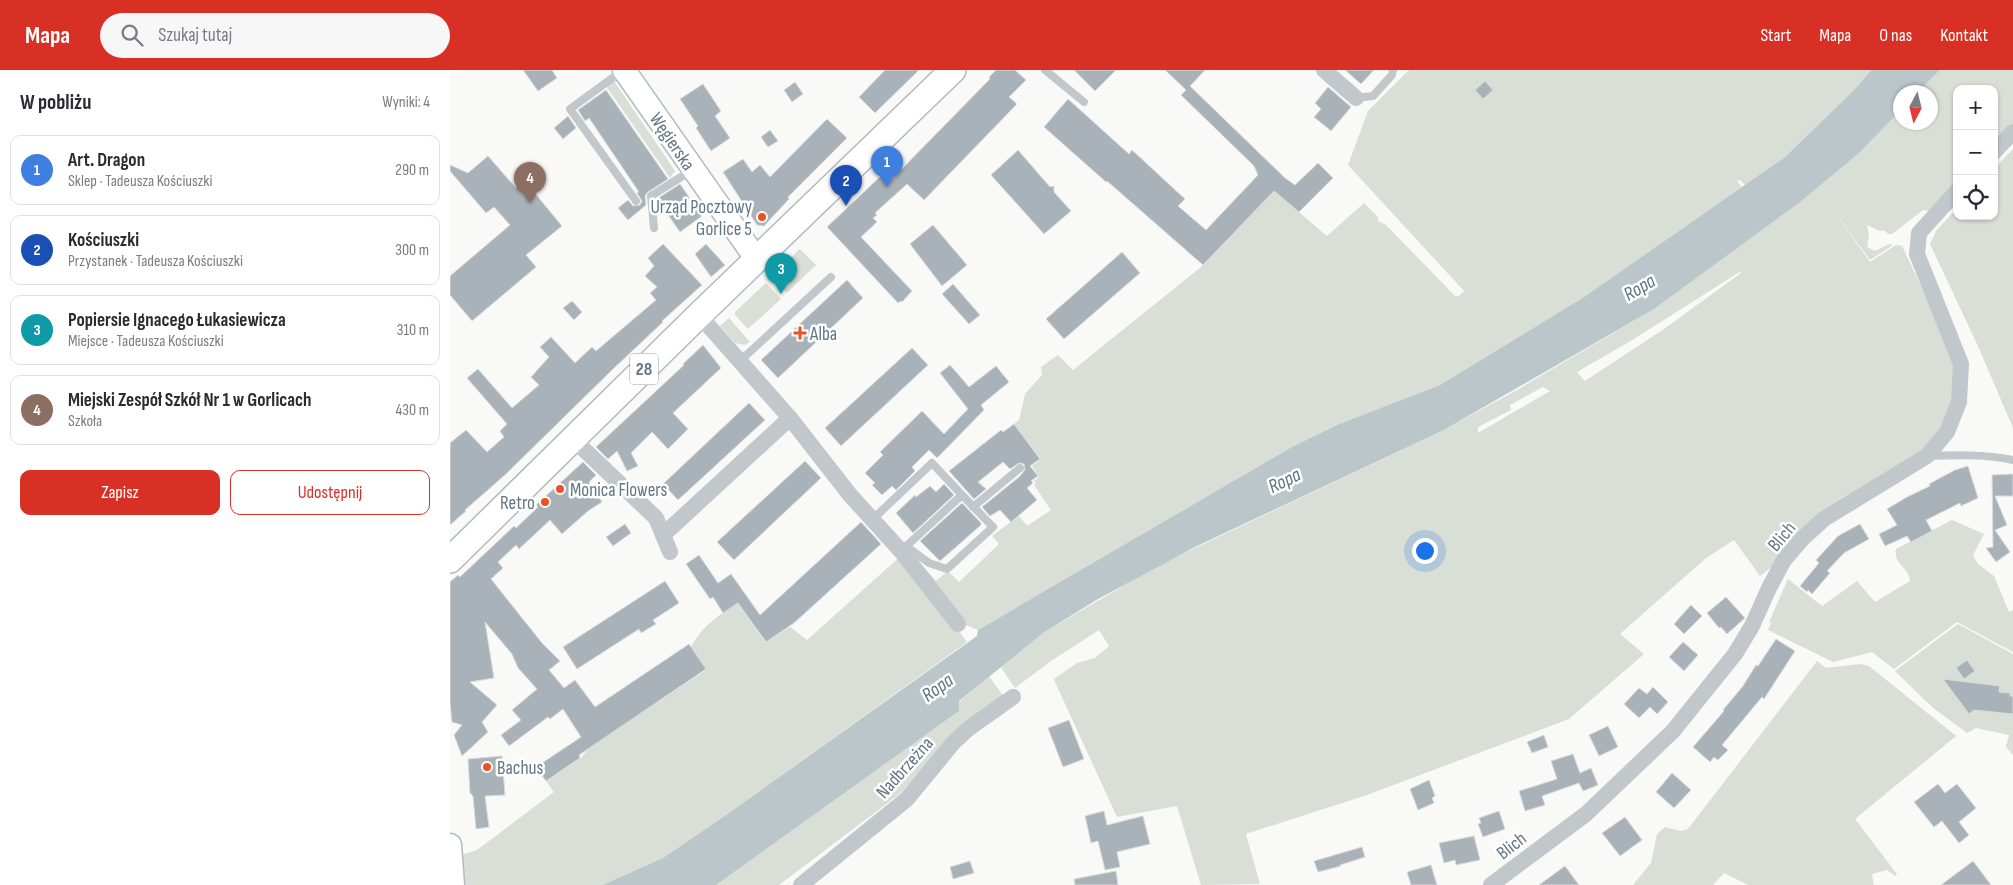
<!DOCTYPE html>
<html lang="pl">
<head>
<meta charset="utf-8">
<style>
	body { margin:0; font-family:"Sofia Sans Condensed",sans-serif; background:#f7f7f7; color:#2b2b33 }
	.controls { position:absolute; right:15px; top:15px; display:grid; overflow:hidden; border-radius:10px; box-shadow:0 1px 4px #0004 }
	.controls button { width:45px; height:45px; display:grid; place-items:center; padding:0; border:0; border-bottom:1px solid #e1e1e2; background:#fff; color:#2b2b33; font:25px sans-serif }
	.compass { position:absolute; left:1443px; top:15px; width:45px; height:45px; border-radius:50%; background:#fff; box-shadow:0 1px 4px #0004; rotate:187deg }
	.you { position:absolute; left:974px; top:480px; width:18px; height:18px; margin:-12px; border:4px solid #fff; border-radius:50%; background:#1a73e8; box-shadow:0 0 0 8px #1a73e833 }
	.badge { display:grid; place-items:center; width:32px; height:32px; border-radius:50%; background:#d93025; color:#fff; font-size:16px; font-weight:700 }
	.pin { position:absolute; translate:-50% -41px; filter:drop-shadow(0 1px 2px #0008) }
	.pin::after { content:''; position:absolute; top:26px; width:18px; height:15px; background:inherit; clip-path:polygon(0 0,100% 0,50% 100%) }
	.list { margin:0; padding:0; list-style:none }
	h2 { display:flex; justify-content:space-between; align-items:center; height:65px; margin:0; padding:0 20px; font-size:21px }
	h2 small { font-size:16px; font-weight:400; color:#7c7c81 }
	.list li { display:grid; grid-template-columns:32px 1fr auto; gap:15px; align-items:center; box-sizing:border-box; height:70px; margin:0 10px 10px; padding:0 10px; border:1px solid #e1e1e2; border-radius:10px }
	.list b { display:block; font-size:19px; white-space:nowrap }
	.list p { margin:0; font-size:16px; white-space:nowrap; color:#7c7c81 }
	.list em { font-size:16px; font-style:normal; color:#7c7c81 }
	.actions { display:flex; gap:10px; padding:15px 20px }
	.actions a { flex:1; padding:11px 0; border:1px solid #d93025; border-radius:10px; text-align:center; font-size:18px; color:#d93025 }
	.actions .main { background:#d93025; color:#fff }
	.icon { flex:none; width:28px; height:28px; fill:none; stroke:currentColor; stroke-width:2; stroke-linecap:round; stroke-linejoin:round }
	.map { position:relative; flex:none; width:1563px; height:815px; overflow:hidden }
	header { display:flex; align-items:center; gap:30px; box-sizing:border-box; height:70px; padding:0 25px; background:#d93025; color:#fff }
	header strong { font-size:24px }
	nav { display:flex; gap:28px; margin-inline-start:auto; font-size:18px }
	.search { width:350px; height:45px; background:#f7f7f7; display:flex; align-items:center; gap:12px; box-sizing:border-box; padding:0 18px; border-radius:28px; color:#7c7c81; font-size:19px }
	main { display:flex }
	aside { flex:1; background:#fff }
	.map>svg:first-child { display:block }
	.green { fill:#d9ded6; fill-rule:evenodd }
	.water { fill:#bac6ca }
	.building { fill:#a9b2b9; stroke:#dbdbd9 }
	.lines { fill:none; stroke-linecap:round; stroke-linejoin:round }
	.secondary-casing { stroke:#b4bbc0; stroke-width:25 }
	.primary-casing { stroke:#b3b9be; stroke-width:28 }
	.service { stroke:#c2c7cb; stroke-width:8 }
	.minor { stroke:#c2c7cb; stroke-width:16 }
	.secondary { stroke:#fff; stroke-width:22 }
	.primary { stroke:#fff; stroke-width:25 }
	.poi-dot { fill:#ea5126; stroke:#fff; stroke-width:2 }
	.labels { text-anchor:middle; stroke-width:5; stroke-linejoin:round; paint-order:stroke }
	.shield { fill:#fff; stroke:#929fa8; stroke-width:1 }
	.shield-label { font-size:18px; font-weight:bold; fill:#637683 }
	.street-label { font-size:19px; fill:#637683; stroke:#fff }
	.poi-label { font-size:19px; fill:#637683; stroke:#fff; text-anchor:start }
	.water-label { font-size:20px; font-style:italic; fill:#5e757c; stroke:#fff }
</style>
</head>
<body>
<header>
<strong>Mapa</strong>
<div class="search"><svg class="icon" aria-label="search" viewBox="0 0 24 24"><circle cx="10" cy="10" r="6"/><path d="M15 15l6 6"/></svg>Szukaj tutaj</div>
<nav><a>Start</a><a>Mapa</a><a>O nas</a><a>Kontakt</a></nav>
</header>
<main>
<aside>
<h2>W pobliżu<small>Wyniki: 4</small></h2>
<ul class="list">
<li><span class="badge" style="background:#3f7fe0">1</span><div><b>Art. Dragon</b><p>Sklep · Tadeusza Kościuszki</p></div><em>290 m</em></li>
<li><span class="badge" style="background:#1a4fb4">2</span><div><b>Kościuszki</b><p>Przystanek · Tadeusza Kościuszki</p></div><em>300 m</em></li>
<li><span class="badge" style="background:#0f9aa8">3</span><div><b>Popiersie Ignacego Łukasiewicza</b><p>Miejsce · Tadeusza Kościuszki</p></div><em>310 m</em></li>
<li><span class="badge" style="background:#8d6e63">4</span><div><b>Miejski Zespół Szkół Nr 1 w Gorlicach</b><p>Szkoła</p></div><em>430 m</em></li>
</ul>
<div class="actions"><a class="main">Zapisz</a><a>Udostępnij</a></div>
</aside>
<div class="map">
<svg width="1563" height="815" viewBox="0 0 1563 815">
	<rect width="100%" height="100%" fill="#f9f9f7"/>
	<!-- green -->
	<g class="green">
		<path d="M959,0H1421L1406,18L1335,87L1295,115L1290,110L1287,111L1292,117L1134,227L990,315L889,354L840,378L535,556L528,560L516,555L470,493L486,511L498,501L509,512L549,474L542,466L569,446L577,456L601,440L584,415L586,413L584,411L589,407L582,396L591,389L564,354L569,350L575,324L592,305L591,297L608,285L623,300L751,197L824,121L877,166L914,133L928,147V151L936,155L1005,226H1009L1014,221L898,95L918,41Z"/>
		<path d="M1490,0H1563V55L1544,74V19H1507V113L1479,141L1473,140L1442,164H1438L1434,160L1430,161L1417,155L1419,165L1417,177L1425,181L1439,174L1443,175L1420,190L1381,137L1420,192L1446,175L1452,176L1493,263L1506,304L1505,322L1494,354L1473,381L1310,506L1284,470L1256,488L1170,564L1194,584L1119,649L917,725L796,764L810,814L751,815L727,736L667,747L605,612L604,609L627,593L645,588L659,576L649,560L601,591L565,618L550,596L593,563L707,496L994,360L1067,320L1204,239L1353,129L1410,82L1450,41V52H1480V22H1468ZM1291,201V203L1214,259L1135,311L1127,302L1184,269ZM1093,317L1100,321L1028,363V357L1061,340L1060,335Z"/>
		<path d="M164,11L225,101L220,108L156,16Z"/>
		<path d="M1563,79V358L1528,276L1480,174L1486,161L1507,138V146H1544V99Z"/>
		<path d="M350,179L366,195L337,223L322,206Z"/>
		<path d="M316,213L331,229L298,259L285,245V242Z"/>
		<path d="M279,248L300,272L295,275L285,273L270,256Z"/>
		<path d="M1502,450L1534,464L1523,485L1528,494L1544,506L1559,542L1563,540V582L1507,552L1444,599L1422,582L1383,592L1318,560L1321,553L1319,552L1338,509L1372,536L1407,511L1425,532L1460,511C1459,497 1443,494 1446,479Z"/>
		<path d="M453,484L517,572L276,745L213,788L154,815H13L11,785L27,780L104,722L96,711L131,688L139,678L256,600L241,577C253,555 268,546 288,533L315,572L340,557L357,570Z"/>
		<path d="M1508,554L1563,584V685L1556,677L1559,665L1526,658L1517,663L1482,637L1445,601Z"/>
		<path d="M1367,591L1376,598L1410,594L1419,596L1506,666L1405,749L1447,804L1445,806L1437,800L1422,804L1424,815H1298L1274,803L1263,815H1183L1201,793L1207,764L1215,757L1231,761L1238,759Z"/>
		<path d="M539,606L554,627L496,671L452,722L329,815H266L509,641V632Z"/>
	</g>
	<!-- water -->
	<path class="water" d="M1421,0H1490L1468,22H1450V41L1409,83L1350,132L1204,239L994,360L747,476L648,529L593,563L509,631V641L266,815H153L213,788L276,745L527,566L528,560L840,378L889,354L990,315L1134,227L1335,87L1406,18Z"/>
	<!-- building -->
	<g class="building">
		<path d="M73,0H102L107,8L88,21Z"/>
		<path d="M435,0H469L425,43L409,27Z"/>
		<path d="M546,0H565L576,10L559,27L567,34L474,130L457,114L425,143L427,145L423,148L427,152L411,167L462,221L452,232L451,231L448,233L377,157L434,103L441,110L540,9L539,7Z"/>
		<path d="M624,0H666L645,21Z"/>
		<path d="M715,0H755L740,16L835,108L845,115L868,93L883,108L849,142L824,121L753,195L657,111L656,112L594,57L618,29L679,84L682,80L735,129L728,136L756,160L808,105L804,96L731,25L736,20Z"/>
		<path d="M895,0H924L911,14Z"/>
		<path d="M1035,11L1043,20L1033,29L1025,20Z"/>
		<path d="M345,12L353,24L342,32L334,20Z"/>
		<path d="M253,14L271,41L265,46L280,68L261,81L246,58L248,56L230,29Z"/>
		<path d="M878,17L901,37L881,61L864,47L871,39L865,33Z"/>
		<path d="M156,20L218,109L198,122L195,126L196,135L178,150L168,138L178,130L183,136L190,135L192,131L187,123L189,122L139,48L135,51L128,40Z"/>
		<path d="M118,46L126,58L113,69L104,58Z"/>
		<path d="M377,49L397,68L338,127L339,129L314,156L307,155L273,102L293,89L302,102L310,95L320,107Z"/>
		<path d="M320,60L328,71L318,77L311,67Z"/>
		<path d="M568,80L600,117L604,116V122L621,141L594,164L541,105Z"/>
		<path d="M38,86L66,118L74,110L112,156L76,185L86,197L22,251L0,225V206L60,155L44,137L36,143L0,101V95L18,103Z"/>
		<path d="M230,114L252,146L230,162L207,129Z"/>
		<path d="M483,155L517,195L492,216L460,174Z"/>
		<path d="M213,174L252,215L212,251L213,252L163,299L56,404L15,440L16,441L0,455V373L16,360L37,382L54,367L50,361L57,354L17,308L28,299L62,338L89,315L81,307L99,287L90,277L101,267L125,293L142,277L146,281L206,230L200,223L207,217L195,206L204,196L198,188Z"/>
		<path d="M256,174L275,195L261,207L245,184Z"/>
		<path d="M672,182L690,203L614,269L596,249Z"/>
		<path d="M397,210L413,228L328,308L311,290Z"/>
		<path d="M503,214L530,245L519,254L492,224Z"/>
		<path d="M122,231L132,242L124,250L113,238Z"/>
		<path d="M253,275L271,298L223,343L238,359L218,379L202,362L181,383L188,396L177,401L167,381L158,389L146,377L234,295L233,294Z"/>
		<path d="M462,278L478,295L391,376L375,358Z"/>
		<path d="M500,295L519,317L546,296L559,312L531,335L534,340L487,388L479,380L462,397L465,401L446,420L442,416L432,425L422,415L425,413L415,403L433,385L430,382L472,341L494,364L518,339L490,303Z"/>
		<path d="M299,333L315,350L228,430L213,414Z"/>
		<path d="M564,354L590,389L580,396L588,406L581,411L583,413L577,418L587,430L561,452L550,440L540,446L532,437L569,407L575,400L574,394L569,393L560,399L553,392L528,412L536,419L524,429L499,401L551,360L553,362Z"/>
		<path d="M355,391L371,408L284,490L267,472Z"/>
		<path d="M133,392L146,405L139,412L152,432L138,441L112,464L100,450L69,479L66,475L48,492L53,498L41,509L92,573L110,591L99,600L114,618L125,610L145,637L239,574L256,599L129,685L130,688L96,711L86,697L131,667L113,639L100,649L98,647L59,676L51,665L71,650L62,640L87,619L68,598L62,584L35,552L44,608L20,612L47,635L32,652L38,662L12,686L4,665L12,655L2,652L0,633V512L8,505L10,507L64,456L66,458L88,437L86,435Z"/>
		<path d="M1518,396L1528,428L1511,436L1510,433L1476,450L1482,461L1461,472L1457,466L1435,476L1429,464L1447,455L1437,439L1457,427L1480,416L1479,414L1505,400Z"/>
		<path d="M1563,404V426H1545L1557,455L1545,460L1560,482L1546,492L1536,478L1543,477L1542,405Z"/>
		<path d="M494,414L504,425L463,463L446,443L465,425L466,427L480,416L486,422Z"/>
		<path d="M512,433L531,453V455L490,491L470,471Z"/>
		<path d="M411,452L431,474L344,553L316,572L288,533L273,543L263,527L260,529L236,494L249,485L268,513L281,504L310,545Z"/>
		<path d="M175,454L181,463L163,476L156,467Z"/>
		<path d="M1410,454L1419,469L1394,483L1377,501L1380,503L1362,524L1358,520L1357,522L1350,516L1369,493L1366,490L1388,466Z"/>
		<path d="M215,511L229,533L203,550L206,554L191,563L189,559L127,599L113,577Z"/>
		<path d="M1276,527L1295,548L1277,564L1271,557L1269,558L1257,543Z"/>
		<path d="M1241,535L1252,546L1234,564L1224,554Z"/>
		<path d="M1326,569L1345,581L1314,629L1312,627L1272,675L1278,680L1268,690L1264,687L1260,692L1243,677L1274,641L1273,640L1293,616L1306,595L1308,596Z"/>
		<path d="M1233,572L1248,585L1234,601L1219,587Z"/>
		<path d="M1517,590L1525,601L1514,609L1506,598Z"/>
		<path d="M1493,609L1550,616L1549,622L1560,623V626H1563V644L1524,640L1519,644Z"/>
		<path d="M1203,617L1218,632L1207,644L1200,637L1189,648L1174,634L1189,618L1197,624Z"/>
		<path d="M619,650L634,689L613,697L598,658Z"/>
		<path d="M1158,656L1168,677L1149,686L1139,665Z"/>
		<path d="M1094,665L1098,677L1082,683L1077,672Z"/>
		<path d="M1123,684L1130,703L1141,698L1148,715L1133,721L1129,713L1092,726L1095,735L1075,741L1069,721L1107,709L1101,691Z"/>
		<path d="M52,686L55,725L35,726L39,757L26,759L23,726L20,723L18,689Z"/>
		<path d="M1222,703L1241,720L1224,738L1206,722Z"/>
		<path d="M979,710L985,726L982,728L984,733L968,740L960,719Z"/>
		<path d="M1488,714L1495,723L1507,714L1526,738L1509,752L1519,765L1509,773L1492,751L1484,757L1464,732Z"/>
		<path d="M654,741L657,755L693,746L700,774L667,782L670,797L655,800L648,771L641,773L635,746Z"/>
		<path d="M1049,741L1055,759L1033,767L1028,754L1031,753L1029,748Z"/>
		<path d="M1175,747L1192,770L1170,786L1152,763Z"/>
		<path d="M1024,766L1030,790L1006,795L1005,790L994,793L989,773Z"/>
		<path d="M912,777L915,787L890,795L891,796L868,802L864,791Z"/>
		<path d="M520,791L524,803L503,809L500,797Z"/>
		<path d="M1523,791L1541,815H1491Z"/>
		<path d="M981,795L987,815H961L957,802Z"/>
		<path d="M1115,796L1129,815H1089Z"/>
		<path d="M666,801L668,815H625L624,809Z"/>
	</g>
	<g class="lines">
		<defs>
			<g id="secondary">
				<path d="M174,0L307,190"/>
				<path d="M0,775L3,815"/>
			</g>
			<path id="primary" d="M0,490L249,245L503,0"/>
		</defs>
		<!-- secondary casing -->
		<use href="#secondary" class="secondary-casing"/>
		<!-- primary casing -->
		<use href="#primary" class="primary-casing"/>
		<!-- service -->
		<g class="service">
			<path d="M595,0L634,32"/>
			<path d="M172,1L120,39L186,131"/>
			<path d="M906,28L923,26L942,5L943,0"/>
			<path d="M204,158L201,126L242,100"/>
			<path d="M290,291L381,207"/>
			<path d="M1479,386C1507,385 1535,384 1563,390"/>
			<path d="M523,437L570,398"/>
			<path d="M423,449L482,393L512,425L451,481"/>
			<path d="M456,476L479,493L497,499L543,457L512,425"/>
		</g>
		<!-- minor -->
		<g class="minor">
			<path d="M874,0L906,28"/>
			<path d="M1544,82L1563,62"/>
			<path d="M249,245L340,348L400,425L451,481L508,554"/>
			<path d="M123,369L206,448L220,482"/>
			<path d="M213,465L340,348"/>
			<path d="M351,815L457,729L503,673L518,659L563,627"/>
			<path d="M1041,815L1136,744L1223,661L1285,584L1302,556L1319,518L1334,490L1353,468L1374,449L1477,386L1497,362L1509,332L1511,294L1467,184L1469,163L1507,121"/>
		</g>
		<!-- secondary -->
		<use href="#secondary" class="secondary"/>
		<!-- primary -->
		<use href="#primary" class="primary"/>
	</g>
	<!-- markers -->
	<g class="poi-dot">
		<circle cx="312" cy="147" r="5"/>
		<path d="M347.5 255.5h5v5h5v5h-5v5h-5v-5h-5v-5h5z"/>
		<circle cx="110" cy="419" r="5"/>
		<circle cx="95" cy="432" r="5"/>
		<circle cx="37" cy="697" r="5"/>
	</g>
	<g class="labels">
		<!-- shield labels -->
		<rect class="shield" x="180" y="283.5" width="28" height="31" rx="4"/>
		<g class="shield-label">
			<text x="194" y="305">28</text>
		</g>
		<!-- street labels -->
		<g class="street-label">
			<text transform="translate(223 71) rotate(56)" y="7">Węgierska</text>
			<text transform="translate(1331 466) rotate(-50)" y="7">Blich</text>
			<text transform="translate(454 697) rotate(-48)" y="7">Nadbrzeżna</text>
			<text transform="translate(1061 775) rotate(-38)" y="7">Blich</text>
		</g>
		<!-- poi labels -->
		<g class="poi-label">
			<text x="302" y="143" text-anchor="end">Urząd Pocztowy<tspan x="302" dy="22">Gorlice 5</tspan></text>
			<text x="360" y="270">Alba</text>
			<text x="120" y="426">Monica Flowers</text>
			<text x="85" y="439" text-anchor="end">Retro</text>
			<text x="47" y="704">Bachus</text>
		</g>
		<!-- water labels -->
		<g class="water-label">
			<text transform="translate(1189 217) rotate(-31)" y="7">Ropa</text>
			<text transform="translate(834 410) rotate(-26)" y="7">Ropa</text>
			<text transform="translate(487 617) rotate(-36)" y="7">Ropa</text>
		</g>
	</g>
</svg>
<div class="controls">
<button>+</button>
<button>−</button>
<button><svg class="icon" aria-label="locate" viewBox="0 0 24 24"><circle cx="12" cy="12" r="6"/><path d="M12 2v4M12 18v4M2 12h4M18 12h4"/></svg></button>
</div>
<svg class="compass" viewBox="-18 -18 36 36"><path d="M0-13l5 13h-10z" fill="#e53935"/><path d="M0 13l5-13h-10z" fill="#7c7c81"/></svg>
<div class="you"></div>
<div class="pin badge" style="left:437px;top:117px;background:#3f7fe0">1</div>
<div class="pin badge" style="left:396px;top:136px;background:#1a4fb4">2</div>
<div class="pin badge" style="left:331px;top:224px;background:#0f9aa8">3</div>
<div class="pin badge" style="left:80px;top:133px;background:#8d6e63">4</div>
</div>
</main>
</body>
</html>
